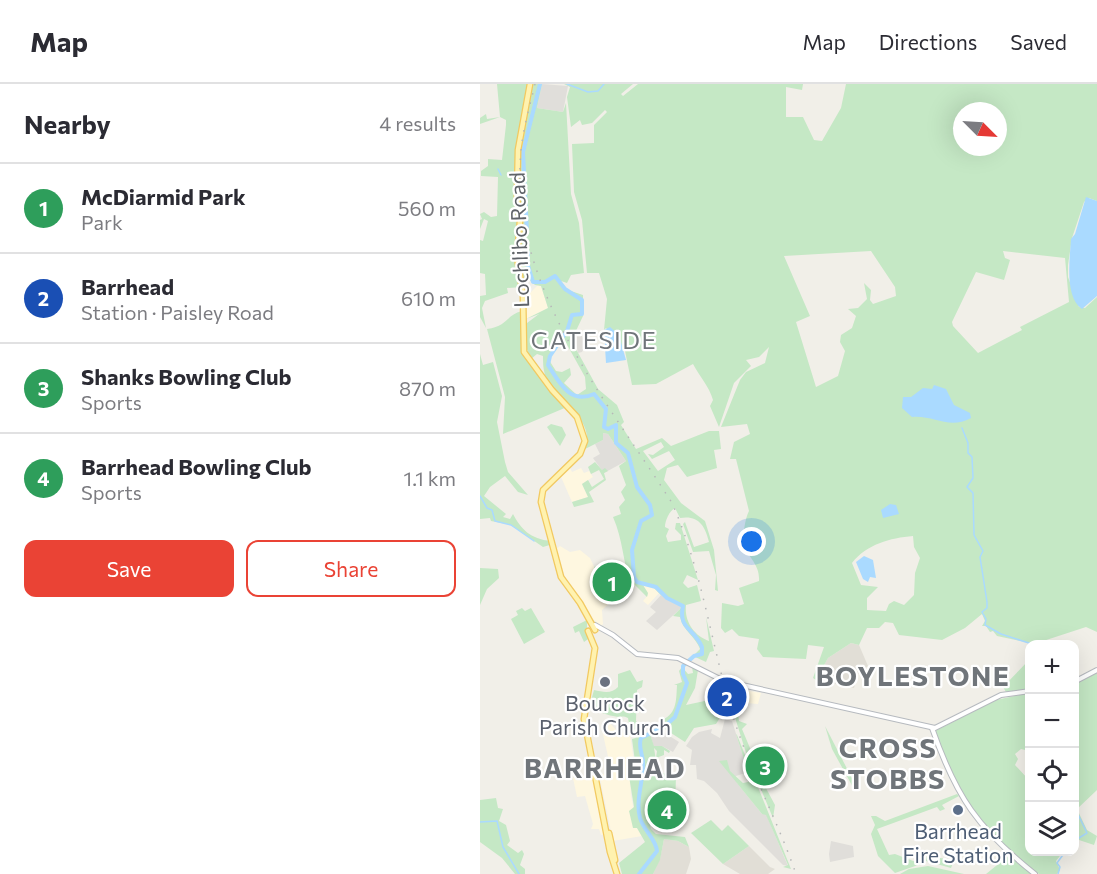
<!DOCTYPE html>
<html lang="en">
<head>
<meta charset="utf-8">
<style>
	body { margin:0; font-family:Commissioner,sans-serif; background:#f2f2f3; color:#2b2b33 }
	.controls { position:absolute; right:18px; bottom:18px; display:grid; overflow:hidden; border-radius:12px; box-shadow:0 6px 24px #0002 }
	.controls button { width:54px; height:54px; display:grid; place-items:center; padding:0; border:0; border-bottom:2px solid #e1e1e2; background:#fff; color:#2b2b33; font:30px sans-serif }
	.compass { position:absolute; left:473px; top:18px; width:54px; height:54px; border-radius:50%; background:#fff; box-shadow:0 6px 24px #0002; rotate:114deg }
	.you { position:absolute; left:272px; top:458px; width:21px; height:21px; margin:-15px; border:4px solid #fff; border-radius:50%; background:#1a73e8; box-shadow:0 0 0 9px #1a73e833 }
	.badge { display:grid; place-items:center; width:39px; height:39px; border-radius:50%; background:#ea4335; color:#fff; font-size:20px; font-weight:700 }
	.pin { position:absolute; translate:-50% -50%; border:3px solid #fff; box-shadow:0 2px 6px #0006 }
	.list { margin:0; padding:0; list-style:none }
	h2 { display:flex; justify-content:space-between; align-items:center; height:78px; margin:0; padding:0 24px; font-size:26px }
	h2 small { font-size:20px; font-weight:400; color:#7c7c81 }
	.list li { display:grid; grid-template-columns:39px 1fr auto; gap:18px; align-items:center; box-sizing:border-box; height:90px; padding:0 24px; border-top:2px solid #e1e1e2 }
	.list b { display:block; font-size:22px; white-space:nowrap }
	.list p { margin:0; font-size:20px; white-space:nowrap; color:#7c7c81 }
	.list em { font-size:20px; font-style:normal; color:#7c7c81 }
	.actions { display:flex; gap:12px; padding:18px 24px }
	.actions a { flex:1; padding:14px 0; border:2px solid #ea4335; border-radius:12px; text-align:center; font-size:21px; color:#ea4335 }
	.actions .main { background:#ea4335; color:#fff }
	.icon { flex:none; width:33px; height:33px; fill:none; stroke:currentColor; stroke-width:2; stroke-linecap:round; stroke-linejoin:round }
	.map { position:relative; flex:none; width:617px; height:790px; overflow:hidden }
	header { display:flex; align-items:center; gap:36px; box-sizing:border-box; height:84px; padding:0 30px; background:#fff; border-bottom:2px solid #e1e1e2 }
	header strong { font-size:28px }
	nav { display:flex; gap:33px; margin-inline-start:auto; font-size:21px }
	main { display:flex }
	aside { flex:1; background:#fff }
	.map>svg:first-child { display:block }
	.commercial { fill:#fef7e0 }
	.industrial { fill:#e0deda }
	.education { fill:#e1ded6 }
	.green { fill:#c5e8c5; fill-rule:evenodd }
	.water { fill:#aadaff }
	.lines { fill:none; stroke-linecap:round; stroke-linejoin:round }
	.stream { stroke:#aadaff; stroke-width:1.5 }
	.river { stroke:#aadaff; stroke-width:4 }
	.secondary-casing { stroke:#b6babf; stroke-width:6 }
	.primary-casing { stroke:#f2c960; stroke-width:7 }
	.secondary { stroke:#fff; stroke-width:4 }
	.primary { stroke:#fff2af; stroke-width:4.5 }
	.rail { stroke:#b6b7b8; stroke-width:1.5; stroke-dasharray:1.5 8; stroke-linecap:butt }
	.worship-dot { fill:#6b7280; stroke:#fff; stroke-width:2 }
	.service-dot { fill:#5c6f8a; stroke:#fff; stroke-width:2 }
	.labels { text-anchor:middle; stroke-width:4.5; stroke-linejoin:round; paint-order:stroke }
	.street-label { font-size:21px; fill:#5f6368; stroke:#fff }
	.worship-label { font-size:21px; fill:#5b616d; stroke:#fff }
	.service-label { font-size:21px; fill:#4e5e75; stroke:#fff }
	.quarter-label { font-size:24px; letter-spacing:1.5px; fill:#70757a; stroke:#fff }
	.district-label { font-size:27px; font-weight:bold; letter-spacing:1.5px; fill:#70757a; stroke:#fff }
</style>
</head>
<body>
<header>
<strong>Map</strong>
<nav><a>Map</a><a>Directions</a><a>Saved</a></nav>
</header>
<main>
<aside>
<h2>Nearby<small>4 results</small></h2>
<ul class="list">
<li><span class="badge" style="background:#2e9e5b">1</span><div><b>McDiarmid Park</b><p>Park</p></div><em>560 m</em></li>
<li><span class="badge" style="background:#1a4fb4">2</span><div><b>Barrhead</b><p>Station · Paisley Road</p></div><em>610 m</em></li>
<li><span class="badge" style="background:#2e9e5b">3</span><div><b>Shanks Bowling Club</b><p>Sports</p></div><em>870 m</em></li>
<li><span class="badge" style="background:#2e9e5b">4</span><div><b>Barrhead Bowling Club</b><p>Sports</p></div><em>1.1 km</em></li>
</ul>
<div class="actions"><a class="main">Save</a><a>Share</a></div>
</aside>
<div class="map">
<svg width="617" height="790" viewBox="0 0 617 790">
	<rect width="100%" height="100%" fill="#f1efe8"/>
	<!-- commercial -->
	<g class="commercial">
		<path d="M58,201L61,202L68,224L46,235L44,215Z"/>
		<path d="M90,384L92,388L101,384L104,389L109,387L113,393L102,400L108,413L92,418L81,393Z"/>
		<path d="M80,462L90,468L100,466L110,474L131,518L122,526L123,540L121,542L110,533L87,498L77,471L76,465Z"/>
		<path d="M162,501L172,502L179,509L168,521L163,517L168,511Z"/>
		<path d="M269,607L281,609L278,620L266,619Z"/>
		<path d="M129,638L138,648L150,650L155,685L148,687L153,691L150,693L151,711L157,744L162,752L133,757L119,690H132L122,646L123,642Z"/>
		<path d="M113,689L125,750L121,751L119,745H111L113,740L105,712L97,713L93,694Z"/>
	</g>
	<!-- industrial -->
	<g class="industrial">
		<path d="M62,0L88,2L83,28L57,24Z"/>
		<path d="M101,250L106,260L102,268L98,269L94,251Z"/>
		<path d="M123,349L128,350L146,377L124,389L113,374L120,370L115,360L123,356Z"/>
		<path d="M181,511L200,521L201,524L177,546L166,537L176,528L170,523Z"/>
		<path d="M259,604L269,607L267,616L261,618V623H256L252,607Z"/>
		<path d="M245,635L252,637L268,688L256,692L257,699L282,730H286L308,782L303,781L249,727L237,709L224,697L217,695L216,681H210L212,666L206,662L212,653L219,648L232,645L231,649L240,654Z"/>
		<path d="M180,646L199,658L193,668L182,662L174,663L170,650Z"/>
		<path d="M351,757L373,762L374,773L350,778L349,770Z"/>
	</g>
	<!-- education -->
	<g class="education">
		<path d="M371,559L379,561L388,582L378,590L374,604L336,596L348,574Z"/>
		<path d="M184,755L198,757L209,763L211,775L206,790H173L180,775Z"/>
		<path d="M269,762L290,783L295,785L288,790H260L243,780Z"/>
	</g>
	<!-- green -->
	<g class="green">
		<path d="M17,0H50L49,14L51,0H62L57,24L83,28L86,19L91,110L99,139L104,189L91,191L87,199L81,197L85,205L103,211V232L94,251L96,265L118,305L137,321L144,338L141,341L156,365L182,354L191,362L229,347H239L241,365L234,366L237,384L207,393L198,381L187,384L184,396L201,419L225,437L234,466L238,507L235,506L236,491L229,467L213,468L203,440L205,438L214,463L229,458C225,441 218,431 200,434L195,424C189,427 185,437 185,443L189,445L186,452L188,458L201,456V451L195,445L196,439H200L218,496L207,491L203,499L208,504L217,501L221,517L206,521C204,537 214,552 229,557L226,533L234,567L230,568L226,578L213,572L220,565C216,553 203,547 200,533L193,532L201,524L200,521L181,511L172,502L163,501L168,509L167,513L152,498L150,499C143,477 143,456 133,433L141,430L139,423L145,416L141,408L146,401L139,382L146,377L128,350L123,349V356L105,365C117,333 73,317 65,291C63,285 63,278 63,272L57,270L51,275L46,263L47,239L59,230L46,235L68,224L61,202L55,201L48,194L43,203L27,204L28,209L5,217L2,224L6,244L0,233V212L6,211L5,190L0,189V156L3,157L8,137L4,135L0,145V136L2,135L0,130L4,128L11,133L17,132L18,93L1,92V87L8,82V75L22,76L26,41V36L20,33L0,40V34L6,30L7,35L20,33ZM85,257L105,293L106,305L97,311L84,299L91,291L90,284L82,288L76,287L69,276L78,262ZM181,358L184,363L173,371L168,370L172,375L189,367L195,376L178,387L163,367Z"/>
		<path d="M84,0H153L141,10L143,12L158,0H323L322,6L306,3V33H323L334,56L342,57L361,24L366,0H617V117L609,114L604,118L592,154L588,181V193L599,223L605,224L617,213V548L606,543L554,560L517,552L513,547L510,548L506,542H502L505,537L502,530L485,544L462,556L419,551L413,539L405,538L399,544H387L379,561L371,559L348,574L336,596L333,594L344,563L328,561L326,575L283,573L277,565L279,555L259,552L252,545L245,549L241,544L242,519L258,522L264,520L259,504L279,497C280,480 269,476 265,461C262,452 265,435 269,427L256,375H250L254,358L270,350L267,340L241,343L260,296L266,288L285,279L289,263L279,273L266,276L271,282L254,299L239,343L230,322L233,316C229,302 220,293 213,280L176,300L152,301L145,267L126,244L124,246L127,215L119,189H107L102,136L94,108L92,60L114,59V41L127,28L125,26L112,39L102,41L100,36L91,43L87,13L90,3ZM482,27H518V63H482ZM391,167L415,203L416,212L393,220L390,216L391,206L384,199L387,215L378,224L368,225L376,232L372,244L361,251L360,258L365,267L358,292L336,303L316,238L330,232L304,172ZM523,167L585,174L589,218L540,243L542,246L498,269L473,242L472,238L496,188L524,196L530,176L525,174ZM433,452L434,463L440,474L435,489L434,511L424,521L414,517L409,520L406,527L387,526V514L398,503L381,501L372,479C387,460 410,454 433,452Z"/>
		<path d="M42,227L43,268L87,323L23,350L25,313L7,245C28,242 26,231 42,227Z"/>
		<path d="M0,270L3,281L13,278L22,312L17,338L25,378L28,388L48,411L38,408L25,392L10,403L4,412L26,430L23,433L30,435L33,430C41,445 50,455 71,457L73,460L63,463L31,441L11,437L10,434L0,435Z"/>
		<path d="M71,340L82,343L86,351L80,362L67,343Z"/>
		<path d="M115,378L122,386L125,384L128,387L124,389L126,396L109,408L114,418L94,423L92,418L108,413L102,400L108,396L112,403L124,395L119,386L111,390L108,383Z"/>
		<path d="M133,480L144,502L130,516L114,483L120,481L123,487Z"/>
		<path d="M0,484L18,485L19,494L7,505L0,521Z"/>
		<path d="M42,524L45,527L51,524L65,548L44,560L31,535L38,531L36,527Z"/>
		<path d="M107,536V547L111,553L104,558L99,547L95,549L93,543Z"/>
		<path d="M549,576V605L526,608L523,603Z"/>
		<path d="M202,583L208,590L213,589L212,583L218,586L215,604L206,621L234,615L235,620L231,622L235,633L241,632L236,640L214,644L205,658L180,642L179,637C197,631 196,618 197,601H194L202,598L199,587Z"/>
		<path d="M150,586L157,598L163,596L162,603L157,606L156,637L164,646L150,645L148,634C142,631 140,634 133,632C125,631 117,626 109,624L114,606C123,608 132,610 138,603V590Z"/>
		<path d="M617,589V706L597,725L607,746L617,752L614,761L599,756L595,758L594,601Z"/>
		<path d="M253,603L259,604L252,607L256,623H261L258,629L259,637L267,640L262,645L275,676L281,670L280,664H288L298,680L292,683V690L281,695L295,721L293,734L267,672L248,611L246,605Z"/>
		<path d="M549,609V667L541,665L535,670L538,675L535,681L549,696L550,768H583L576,777L580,786L577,790H559L525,763L491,726L476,701L455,647L516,616Z"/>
		<path d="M345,642L378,706L375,707L352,665Z"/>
		<path d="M170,650L174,662H182L190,667L189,669L184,666V671L176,674L177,667L174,664L178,689L196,690L195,733L171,732L168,734L171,745L176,750L205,753L209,763L198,757L184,755L180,776L173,790H142L139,779L165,758L157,744H153L149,727L154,723L149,692L153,689L148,687L156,685L152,655Z"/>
		<path d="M256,650L257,651L311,785L303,783L308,781L286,731L282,730L239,677L247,676L250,687L263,699L268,698V688Z"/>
		<path d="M477,710L479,712L462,721L465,725L460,727L457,723L397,745L409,771L415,770L441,780L415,789L398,772L391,750L395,741L391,732H396L405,737Z"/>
		<path d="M16,714L18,724L23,725L19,737L26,741L30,757L27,761L38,769L42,766L44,770L40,781L45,785V790H35L22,774L0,758V716Z"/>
		<path d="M231,736L242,747L248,741L269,762L243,780L211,749Z"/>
		<path d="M458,769L460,774L474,776L471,784L446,777L447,771Z"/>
		<path d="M527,773L531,774L553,790H506Z"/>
		<path d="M448,782L484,790H420L429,785Z"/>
	</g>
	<!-- water -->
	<g class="water">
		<path d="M606,113L617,117V212L602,225C584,213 590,174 591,155L595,150Z"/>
		<path d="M130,243L139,251L146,276L126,279L124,246Z"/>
		<path d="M454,301L466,305L474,321L490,329L491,334C469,346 454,331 432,333L422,324L423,313H431L443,304L452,305Z"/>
		<path d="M410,420L416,421L419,430L403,434L401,426Z"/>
		<path d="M384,472L393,476L396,494L390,493L388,498L383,495L376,478Z"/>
	</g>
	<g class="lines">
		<!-- stream -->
		<g class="stream">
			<path d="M87,0L108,8L118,7L124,0"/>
			<path d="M18,85L21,91"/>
			<path d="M482,344L488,359V369L492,373L493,394L487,403L493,409L494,451L503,467L500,473L507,518V524L502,528L506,535L505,541L521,550L552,560"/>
			<path d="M0,412L7,424L12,426L15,437L31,441L54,457"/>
			<path d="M594,722L607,749L594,757"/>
			<path d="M0,738L17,737L23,763L39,790"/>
			<path d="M578,790L580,783L577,779L585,768"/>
		</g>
		<!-- river -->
		<g class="river">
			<path d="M47,148L43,68L60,0"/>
			<path d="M48,169L47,178L53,198H65L75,192L85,205L102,216V230L92,231L87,247L70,272L68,281C79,298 90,321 114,310L126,325L124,343L128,345L136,341V359L148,369L157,403L170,421L172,431L161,437L152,466L154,493L157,498L176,503L187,514L203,522C198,545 214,544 222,563V570L214,572L203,582V590L207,599L195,633L185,642L161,654C158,662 162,669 163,677C164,696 155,716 160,734C164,747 176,755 177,767L159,790"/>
		</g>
		<defs>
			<g id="secondary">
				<path d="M115,541L133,551L157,570L198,574L240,595"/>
				<path d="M244,597L455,644L521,611L550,607"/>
				<path d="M594,598L617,586"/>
				<path d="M452,644C476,713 498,745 555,790"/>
			</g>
			<g id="primary">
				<path d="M50,0L38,66L37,112L40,137L37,173L43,211L44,268L72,306L97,333L105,357L100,370L63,406L61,418L81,493L100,519L115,546"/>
				<path d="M108,547L115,564L104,635L130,768L137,790"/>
				<path d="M129,749L135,776"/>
			</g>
		</defs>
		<!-- secondary casing -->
		<use href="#secondary" class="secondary-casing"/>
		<!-- primary casing -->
		<use href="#primary" class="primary-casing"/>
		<!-- secondary -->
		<use href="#secondary" class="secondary"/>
		<!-- primary -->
		<use href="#primary" class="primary"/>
		<!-- rail -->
		<path class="rail" d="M55,0C50,22 43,44 41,67C28,201 125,313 192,419C222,486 231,559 252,629C269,685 297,735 316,790"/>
	</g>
	<!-- markers -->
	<circle class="worship-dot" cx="125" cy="598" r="6"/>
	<circle class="service-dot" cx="478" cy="726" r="6"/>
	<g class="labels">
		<!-- street labels -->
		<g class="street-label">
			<text transform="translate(40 156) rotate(-92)" y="7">Lochlibo Road</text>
		</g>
		<!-- worship labels -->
		<g class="worship-label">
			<text x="125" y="627">Bourock<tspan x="125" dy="24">Parish Church</tspan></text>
		</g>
		<!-- service labels -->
		<g class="service-label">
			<text x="478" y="755">Barrhead<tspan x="478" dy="24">Fire Station</tspan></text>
		</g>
		<!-- quarter labels -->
		<g class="quarter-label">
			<text x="114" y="265">GATESIDE</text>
		</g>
		<!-- district labels -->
		<g class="district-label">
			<text x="433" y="602">BOYLESTONE</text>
			<text x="408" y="674">CROSS<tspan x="408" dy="31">STOBBS</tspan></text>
			<text x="125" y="694">BARRHEAD</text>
		</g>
	</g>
</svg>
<div class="controls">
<button>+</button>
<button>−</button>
<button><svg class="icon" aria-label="locate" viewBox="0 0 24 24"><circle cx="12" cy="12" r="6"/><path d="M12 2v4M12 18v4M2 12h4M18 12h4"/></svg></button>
<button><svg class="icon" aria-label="layers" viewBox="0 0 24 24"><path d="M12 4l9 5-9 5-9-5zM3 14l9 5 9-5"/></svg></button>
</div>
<svg class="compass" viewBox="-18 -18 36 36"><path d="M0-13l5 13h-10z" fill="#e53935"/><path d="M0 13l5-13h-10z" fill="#7c7c81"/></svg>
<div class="you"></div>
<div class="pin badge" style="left:132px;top:498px;background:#2e9e5b">1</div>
<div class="pin badge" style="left:247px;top:613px;background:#1a4fb4">2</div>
<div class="pin badge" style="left:285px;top:682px;background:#2e9e5b">3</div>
<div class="pin badge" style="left:187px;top:726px;background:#2e9e5b">4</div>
</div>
</main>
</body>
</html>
